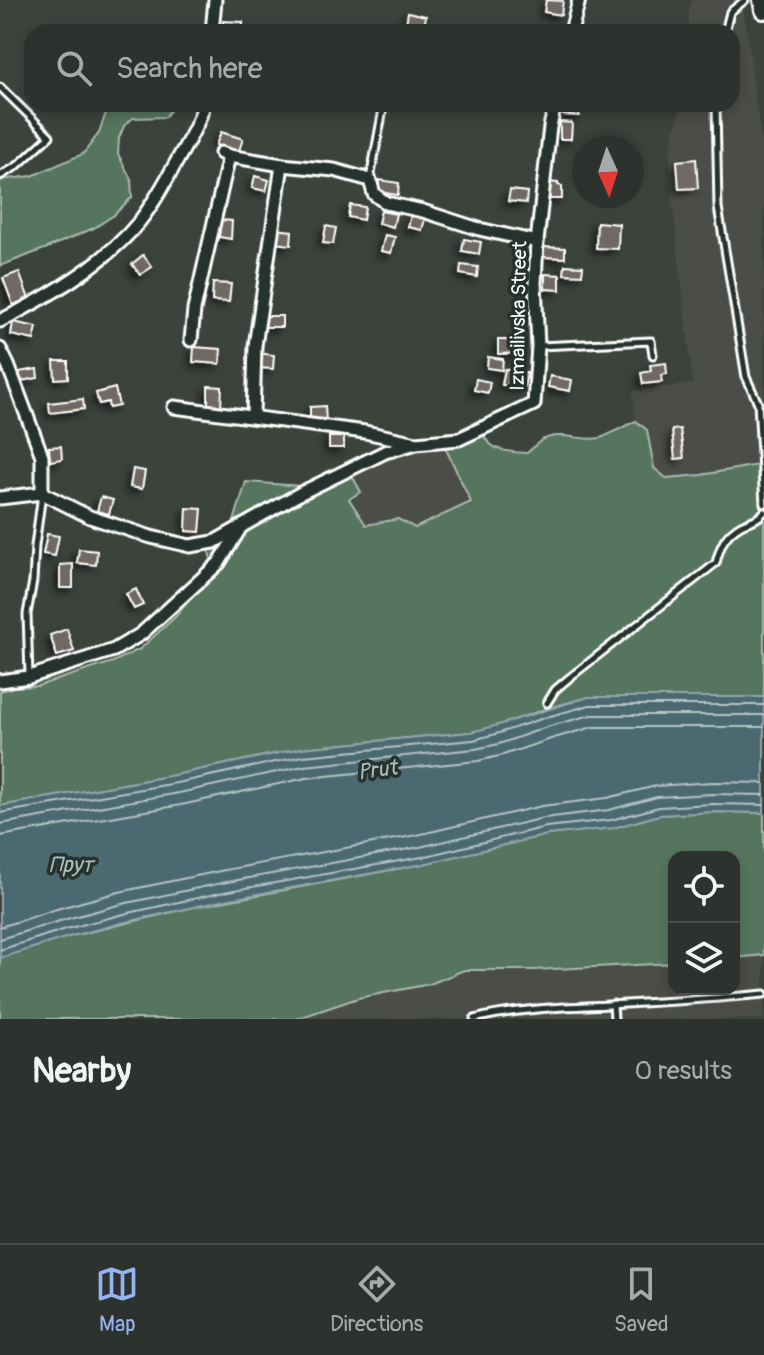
<!DOCTYPE html>
<html lang="en">
<head>
<meta charset="utf-8">
<style>
	body { margin:0; font-family:Pangolin,sans-serif; background:#393e3a; color:#f1f3f6 }
	.controls { position:absolute; right:24px; bottom:24px; display:grid; overflow:hidden; border-radius:16px; box-shadow:0 4px 12px #0003 }
	.controls button { width:72px; height:72px; display:grid; place-items:center; padding:0; border:0; border-bottom:2px solid #484d4a; background:#2d322e; color:#f1f3f6; font:40px sans-serif }
	.compass { position:absolute; left:572px; top:136px; width:72px; height:72px; border-radius:50%; background:#2d322e; box-shadow:0 4px 12px #0003; rotate:177deg }
	.list { margin:0; padding:0; list-style:none }
	h2 { display:flex; justify-content:space-between; align-items:center; height:104px; margin:0; padding:0 32px; font-size:34px }
	h2 small { font-size:26px; font-weight:400; color:#a7aaaa }
	.icon { flex:none; width:44px; height:44px; fill:none; stroke:currentColor; stroke-width:2; stroke-linecap:round; stroke-linejoin:round }
	.map { position:relative; flex:none; width:764px; height:1019px; overflow:hidden }
	.search { position:absolute; background:#2d322e; box-shadow:0 4px 12px #0003; left:24px; right:24px; top:24px; height:88px; display:flex; align-items:center; gap:20px; box-sizing:border-box; padding:0 28px; border-radius:24px; color:#a7aaaa; font-size:30px }
	.sheet { height:224px; background:#2d322e }
	nav { display:flex; justify-content:space-around; align-items:center; box-sizing:border-box; height:112px; border-top:2px solid #484d4a; background:#2d322e; font-size:22px; color:#a7aaaa }
	nav a { display:grid; justify-items:center; gap:4px }
	nav .on { color:#95b2f1 }
	.map>svg:first-child { display:block }
	.built { fill:#4c4e48 }
	.green { fill:#54745e; stroke:#aabaae; stroke-width:2; fill-rule:evenodd }
	.water { fill:#4b6971; stroke:#93a5aa; stroke-width:2 }
	.lines { fill:none; stroke-linecap:round; stroke-linejoin:round }
	.shore { stroke:#b7c3c6; stroke-width:2 }
	.building { fill:#706862; stroke:#fff; stroke-width:2; filter:url(#shadow) }
	.service-casing { stroke:#fff; stroke-width:11 }
	.minor-casing { stroke:#fff; stroke-width:17 }
	.primary-casing { stroke:#fff; stroke-width:22 }
	.service { stroke:#26332d; stroke-width:5 }
	.minor { stroke:#26332d; stroke-width:11 }
	.primary { stroke:#26332d; stroke-width:16 }
	.labels { text-anchor:middle; stroke-width:7; stroke-linejoin:round; paint-order:stroke }
	.street-label { font-size:20px; fill:#fff; stroke:#26332d }
	.water-label { font-size:22px; font-style:italic; fill:#aebcbf; stroke:#26332d }
</style>
</head>
<body>
<div class="map">
<svg width="764" height="1019" viewBox="0 0 764 1019">
	<defs>
		<filter id="shadow"><feDropShadow dx="-4" dy="4" stdDeviation="4" flood-color="#0009"/></filter>
	</defs>
	<rect width="100%" height="100%" fill="#3c433d"/>
	<filter id="ink" filterUnits="userSpaceOnUse"><feTurbulence type="fractalNoise" baseFrequency=".0125" numOctaves="2"/><feDisplacementMap in="SourceGraphic" scale="16" xChannelSelector="R" yChannelSelector="G"/><feConvolveMatrix kernelMatrix="1 2 1 2 8 2 1 2 1" color-interpolation-filters="sRGB"/></filter>
	<g filter="url(#ink)">
		<!-- built -->
		<g class="built">
			<path d="M692,0H739L743,3L764,165V464L701,475L666,478L654,468L647,430L636,421L633,391L693,384L672,198L670,157L674,133L682,104H732V32H689V8Z"/>
			<path d="M444,445L471,502L415,528L398,519L366,525L349,499L361,492L350,473L393,452Z"/>
			<path d="M764,955V1019H296L358,998L430,984L464,970H534L674,963V989H734V958Z"/>
		</g>
		<!-- green -->
		<g class="green">
			<path d="M109,104H175L165,117L133,118L124,126L119,138L118,154L131,179L132,197L114,215L94,228L47,248L0,266V180L32,176L83,154L99,133Z"/>
			<path d="M479,420C484,450 501,452 527,453C532,449 537,443 542,440C561,430 581,442 600,438C609,436 625,425 636,421L647,430L654,468L666,478L701,475L764,464V697H589L545,709L494,727L471,732L302,748L175,775L0,806V691L14,687L37,686L113,662L140,649L174,618L215,571L205,540L233,525L246,482L302,486L401,438L448,436ZM444,445L471,502L415,528L398,519L366,525L349,499L361,492L351,474L393,452Z"/>
			<path d="M713,812L764,813V955L734,958V857H674V963L534,970H464L430,984L358,998L296,1019H0V958L68,937L194,907L423,864L547,835L613,828L659,815Z"/>
		</g>
		<!-- water -->
		<path class="water" d="M589,697H764V813L713,812L659,815L613,828L547,835L423,864L230,899L126,922L68,937L0,958V806L175,775L302,748L471,732C511,723 549,708 589,697Z"/>
		<g class="lines">
			<!-- shore -->
			<g class="shore">
				<path d="M0,813L177,783L303,756L473,740L496,734L547,717L590,705H764"/>
				<path d="M0,824L179,793L304,766L475,749L499,744L550,726L591,715H764"/>
				<path d="M0,836L181,805L306,778L478,761L503,755L554,738L593,727H764"/>
				<path d="M0,927L60,908L119,892L225,870L417,835L542,806L607,798L656,786L712,782L764,783"/>
				<path d="M0,939L63,920L122,904L227,882L420,847L544,818L609,810L657,797L712,794L764,795"/>
				<path d="M0,950L66,929L124,914L229,891L422,857L546,827L611,820L659,807L712,804L764,805"/>
			</g>
		</g>
		<!-- building -->
		<g class="building">
			<path d="M546,0L563,1L561,15L544,12Z"/>
			<path d="M408,12L426,16L424,27L406,24Z"/>
			<path d="M223,21L243,22V32H223Z"/>
			<path d="M564,104H580L579,116L563,115Z"/>
			<path d="M560,122L572,123L571,139H560Z"/>
			<path d="M221,132L243,139L238,153L216,145Z"/>
			<path d="M696,159L698,188L679,189L677,161Z"/>
			<path d="M255,176L269,180L266,191L252,188Z"/>
			<path d="M379,180L399,183L398,195L378,192Z"/>
			<path d="M548,182L558,183V185L562,186V199H548Z"/>
			<path d="M510,190L527,192L526,203L508,201Z"/>
			<path d="M350,205L365,207L363,220L348,217Z"/>
			<path d="M381,211L396,214L393,227L378,223Z"/>
			<path d="M411,215L425,219L422,230L408,227Z"/>
			<path d="M221,220L232,221L231,239L219,237Z"/>
			<path d="M597,222L619,224L618,249L596,248Z"/>
			<path d="M326,226L336,228L333,244L323,243Z"/>
			<path d="M275,229L292,231L291,245L274,243Z"/>
			<path d="M385,235L395,237L391,253L381,251Z"/>
			<path d="M464,239L481,242L479,254L462,251Z"/>
			<path d="M542,247L565,248V258L542,257Z"/>
			<path d="M143,255L152,267L140,275L132,264Z"/>
			<path d="M461,265L478,267L477,277L460,274Z"/>
			<path d="M565,265L583,266L582,275L564,274Z"/>
			<path d="M19,272L29,299L13,305L3,278Z"/>
			<path d="M545,274L560,275V290L545,289Z"/>
			<path d="M213,283L231,284L229,302L212,301Z"/>
			<rect x="265" y="316" width="17" height="11"/>
			<path d="M13,322L37,327L34,340L11,335Z"/>
			<path d="M498,340H524V353L498,354Z"/>
			<path d="M194,347L221,349L220,364L193,362Z"/>
			<path d="M258,353L274,355L273,369L257,368Z"/>
			<path d="M488,357L503,359L502,370L487,368Z"/>
			<path d="M54,361H68V378L55,379Z"/>
			<path d="M666,363L667,374L661,375L662,382L643,384L641,373L651,371L650,365Z"/>
			<path d="M37,369L38,378L21,381L19,372Z"/>
			<path d="M505,369L527,373L524,388L502,385Z"/>
			<path d="M550,376L572,380L570,391L548,387Z"/>
			<path d="M476,379L490,382L488,393L474,390Z"/>
			<path d="M208,386L222,387L221,408H208Z"/>
			<path d="M115,388L119,406L109,408L108,402L99,404L96,393Z"/>
			<path d="M83,399L84,409L50,413L49,403Z"/>
			<path d="M325,406L326,422H310V407Z"/>
			<path d="M680,429L684,458L675,459L672,430Z"/>
			<rect x="329" y="437" width="15" height="11"/>
			<path d="M61,446L62,459L50,461L49,447Z"/>
			<path d="M133,469L145,471L142,489L130,487Z"/>
			<path d="M101,497L113,500L109,514L97,511Z"/>
			<path d="M187,508L202,509L200,532L186,531Z"/>
			<path d="M47,534L59,536L55,556L43,554Z"/>
			<path d="M79,549L97,551L96,565L77,563Z"/>
			<path d="M73,564V588H60V565Z"/>
			<path d="M136,589L143,605L134,609L126,594Z"/>
			<path d="M67,629L74,651L57,656L50,635Z"/>
		</g>
		<g class="lines">
			<defs>
				<g id="service">
					<path d="M725,32L730,12L745,0"/>
					<path d="M0,87L50,136L17,166L0,176"/>
					<path d="M716,104L718,207L746,377L758,403L764,504"/>
					<path d="M370,179L384,104"/>
					<path d="M539,346L651,341L653,355"/>
					<path d="M29,675L27,614L33,581L35,546L42,494"/>
					<path d="M547,703L555,690L569,678L716,563C720,546 725,534 741,525C750,520 757,521 764,512"/>
					<path d="M613,1004L614,1019"/>
					<path d="M474,1019C518,1008 564,1007 609,1005C661,1002 713,999 764,994"/>
				</g>
				<g id="minor">
					<path d="M212,32L215,0"/>
					<path d="M571,32L579,0"/>
					<path d="M221,153L229,156L282,165L334,170L370,180L374,194L386,203L423,211L479,229L537,242"/>
					<path d="M0,321C48,297 105,264 139,222C154,203 166,181 178,159C188,141 199,124 204,104"/>
					<path d="M191,340L194,310L229,156"/>
					<path d="M0,349L8,365L42,456V493"/>
					<path d="M174,407L365,432L412,442"/>
					<path d="M253,416L255,346L282,165"/>
					<path d="M0,498L42,493L90,517L151,537L190,546L214,542L301,493L385,452L416,443L459,439L534,404L538,346L535,283L537,242L550,127L555,104"/>
					<path d="M0,681L29,677L114,650L141,634L219,563L241,527"/>
				</g>
				<path id="primary" d="M762,0L764,10"/>
			</defs>
			<!-- service casing -->
			<use href="#service" class="service-casing"/>
			<!-- minor casing -->
			<use href="#minor" class="minor-casing"/>
			<!-- primary casing -->
			<use href="#primary" class="primary-casing"/>
			<!-- service -->
			<use href="#service" class="service"/>
			<!-- minor -->
			<use href="#minor" class="minor"/>
			<!-- primary -->
			<use href="#primary" class="primary"/>
		</g>
	</g>
	<g class="labels">
		<!-- street labels -->
		<g class="street-label">
			<text transform="translate(518 316) rotate(-89)" y="7">Izmailivska Street</text>
		</g>
		<!-- water labels -->
		<g class="water-label">
			<text transform="translate(377 769) rotate(-8)" y="8">Prut</text>
			<text x="71" y="872">Прут</text>
		</g>
	</g>
</svg>
<div class="controls">
<button><svg class="icon" aria-label="locate" viewBox="0 0 24 24"><circle cx="12" cy="12" r="6"/><path d="M12 2v4M12 18v4M2 12h4M18 12h4"/></svg></button>
<button><svg class="icon" aria-label="layers" viewBox="0 0 24 24"><path d="M12 4l9 5-9 5-9-5zM3 14l9 5 9-5"/></svg></button>
</div>
<svg class="compass" viewBox="-18 -18 36 36"><path d="M0-13l5 13h-10z" fill="#e53935"/><path d="M0 13l5-13h-10z" fill="#a7aaaa"/></svg>
<div class="search"><svg class="icon" aria-label="search" viewBox="0 0 24 24"><circle cx="10" cy="10" r="6"/><path d="M15 15l6 6"/></svg>Search here</div>
</div>
<section class="sheet">
<h2>Nearby<small>0 results</small></h2>
<ul class="list">
</ul>
</section>
<nav>
<a class="on"><svg class="icon" aria-label="map" viewBox="0 0 24 24"><path d="M3 6l6-2 6 2 6-2v14l-6 2-6-2-6 2zM9 4v14M15 6v14"/></svg>Map</a>
<a><svg class="icon" aria-label="directions" viewBox="0 0 24 24"><path d="M12 3l9 9-9 9-9-9zM9 14v-3h6M13 9l2 2-2 2"/></svg>Directions</a>
<a><svg class="icon" aria-label="saved" viewBox="0 0 24 24"><path d="M7 4h10v16l-5-4-5 4z"/></svg>Saved</a>
</nav>
</body>
</html>
